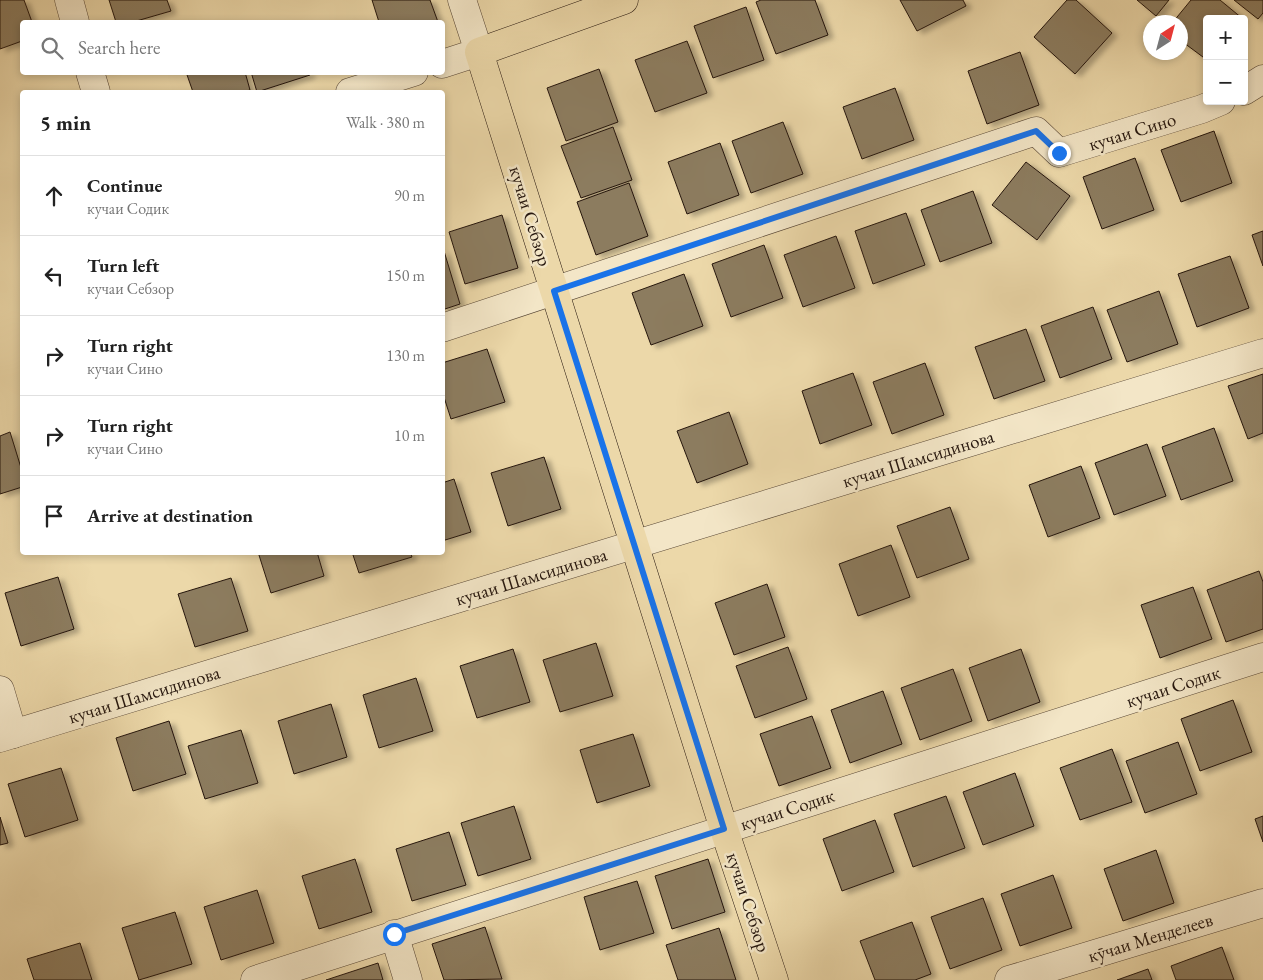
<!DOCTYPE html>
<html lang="en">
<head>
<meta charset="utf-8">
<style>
	body { margin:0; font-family:"EB Garamond",serif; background:#f6f6f6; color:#222 }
	.controls { position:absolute; right:15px; top:15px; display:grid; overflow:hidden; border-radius:5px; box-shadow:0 2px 8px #0003 }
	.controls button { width:45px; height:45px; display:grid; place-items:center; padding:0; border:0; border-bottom:1px solid #e0e0e0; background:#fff; color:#222; font:25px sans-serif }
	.compass { position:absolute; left:1143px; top:15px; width:45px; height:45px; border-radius:50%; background:#fff; box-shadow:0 2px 8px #0003; rotate:36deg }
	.stop { position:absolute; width:15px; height:15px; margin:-11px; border:4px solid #1a73e8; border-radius:50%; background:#fff }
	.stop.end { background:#1a73e8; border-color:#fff; box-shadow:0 1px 5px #0008 }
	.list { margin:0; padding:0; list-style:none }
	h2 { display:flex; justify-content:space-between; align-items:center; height:65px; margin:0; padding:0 20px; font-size:21px }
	h2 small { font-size:16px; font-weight:400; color:#767676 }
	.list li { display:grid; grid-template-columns:32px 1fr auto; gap:15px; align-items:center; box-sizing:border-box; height:80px; padding:0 20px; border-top:1px solid #e0e0e0 }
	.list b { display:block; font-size:19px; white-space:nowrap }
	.list p { margin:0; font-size:16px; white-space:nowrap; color:#767676 }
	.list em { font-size:16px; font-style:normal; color:#767676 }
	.icon { flex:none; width:28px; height:28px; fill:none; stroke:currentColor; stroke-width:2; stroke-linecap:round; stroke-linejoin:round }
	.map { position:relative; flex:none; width:1263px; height:980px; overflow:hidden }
	.search { position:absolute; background:#fff; box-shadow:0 2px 8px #0003; left:20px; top:20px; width:425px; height:55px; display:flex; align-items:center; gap:12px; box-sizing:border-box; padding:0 18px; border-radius:5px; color:#767676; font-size:19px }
	.panel { position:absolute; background:#fff; box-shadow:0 2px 8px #0003; left:20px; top:90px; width:425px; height:465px; border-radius:5px }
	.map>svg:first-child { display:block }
	.building { fill:#8c7b5f; stroke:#25160e; filter:url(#shadow) }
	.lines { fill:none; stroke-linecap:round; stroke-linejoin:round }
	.minor-casing { stroke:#574635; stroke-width:29 }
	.major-casing { stroke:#25160e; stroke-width:29 }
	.minor { stroke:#f3e6c7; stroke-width:28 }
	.major { stroke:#ecd8a9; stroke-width:28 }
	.route { stroke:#1a73e8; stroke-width:6 }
	.labels { text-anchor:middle; stroke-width:5; stroke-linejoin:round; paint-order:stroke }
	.street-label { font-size:19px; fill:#25160e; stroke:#f3e6c7 }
</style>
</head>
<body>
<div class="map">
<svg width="1263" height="980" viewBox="0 0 1263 980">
	<defs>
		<filter id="shadow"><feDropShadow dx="5.5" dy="3" stdDeviation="2.5" flood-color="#0004"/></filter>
	</defs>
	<rect width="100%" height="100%" fill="#ecd8a9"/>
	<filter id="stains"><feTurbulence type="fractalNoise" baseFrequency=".004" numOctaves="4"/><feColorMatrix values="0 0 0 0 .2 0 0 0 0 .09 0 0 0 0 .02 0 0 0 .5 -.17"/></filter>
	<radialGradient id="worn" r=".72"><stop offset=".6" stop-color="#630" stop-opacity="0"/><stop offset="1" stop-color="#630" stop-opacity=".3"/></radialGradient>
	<!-- building -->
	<g class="building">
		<path d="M0,0H24L32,22H22V41L0,49Z"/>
		<path d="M109,0H167L171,11L133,22H116Z"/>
		<path d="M372,0H430L438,22H379Z"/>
		<path d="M761,0H815L828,35L776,54L756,2Z"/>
		<path d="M900,0H963L966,6L917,31Z"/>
		<path d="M1067,0H1076L1112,33L1075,74L1034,37Z"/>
		<path d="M1137,0H1169L1156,16Z"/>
		<path d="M1191,0H1220L1243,19H1207V60L1180,40V22H1173Z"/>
		<path d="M1234,0H1263V13L1258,19Z"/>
		<path d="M746,7L764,60L713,78L694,26Z"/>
		<path d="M687,41L707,93L655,112L635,60Z"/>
		<path d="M1020,52L1039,105L987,124L968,71Z"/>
		<path d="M599,69L618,122L566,141L547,88Z"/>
		<path d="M186,72H245L250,90L243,92H193Z"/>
		<path d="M251,72H309L310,75L257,92Z"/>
		<path d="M895,88L914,140L862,159L843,107Z"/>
		<path d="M783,122L803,174L751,193L732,141Z"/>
		<path d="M613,127L632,180L581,198L561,146Z"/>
		<path d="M1214,131L1232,183L1181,202L1161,150Z"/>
		<path d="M720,143L739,195L687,214L668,162Z"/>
		<path d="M1135,158L1154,210L1102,229L1083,177Z"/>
		<path d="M1026,162L1070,196L1037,240L992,205Z"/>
		<path d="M629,183L648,236L596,255L577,202Z"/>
		<path d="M973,191L992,243L940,262L921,210Z"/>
		<path d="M906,213L925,265L873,284L855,231Z"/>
		<path d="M502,215L518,268L465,284L449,232Z"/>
		<path d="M1263,231V266L1252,235Z"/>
		<path d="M836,236L855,288L803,307L784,255Z"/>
		<path d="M764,245L783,298L731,317L712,264Z"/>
		<path d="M444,251L460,304L442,310V252Z"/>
		<path d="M1230,256L1249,308L1197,327L1178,274Z"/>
		<path d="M684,274L703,326L651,345L632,293Z"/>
		<path d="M1159,291L1178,344L1127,362L1107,310Z"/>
		<path d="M1093,307L1112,359L1060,378L1041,326Z"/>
		<path d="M1026,329L1045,381L994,399L975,347Z"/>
		<path d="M487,349L505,402L451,419L442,391V363Z"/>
		<path d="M925,363L944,415L892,434L873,382Z"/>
		<path d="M853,373L872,425L820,444L802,391Z"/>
		<path d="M1263,374V433L1248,439L1228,386Z"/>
		<path d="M729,412L748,464L697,483L677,431Z"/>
		<path d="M1214,428L1233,481L1181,500L1162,447Z"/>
		<path d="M10,432L22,471V487L0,494V436Z"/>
		<path d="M1147,444L1166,496L1114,515L1095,463Z"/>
		<path d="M544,457L561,509L508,526L491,473Z"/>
		<path d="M1081,466L1100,518L1048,537L1029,485Z"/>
		<path d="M454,479L471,532L442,541V483Z"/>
		<path d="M950,507L969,559L917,578L897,526Z"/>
		<path d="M891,545L910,597L858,616L839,564Z"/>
		<path d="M258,552H317L324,576L271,593Z"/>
		<path d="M352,552H410L412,557L359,573Z"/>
		<path d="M1259,571L1263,582V629L1226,642L1207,590Z"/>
		<path d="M58,577L74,629L21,646L5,593Z"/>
		<path d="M231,578L248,631L195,647L178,594Z"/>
		<path d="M767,584L785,637L734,655L715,603Z"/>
		<path d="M1193,587L1212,639L1160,658L1141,605Z"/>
		<path d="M596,643L613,696L560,712L543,660Z"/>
		<path d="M788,647L807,699L755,718L736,666Z"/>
		<path d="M513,649L530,702L477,718L460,666Z"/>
		<path d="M1021,649L1040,702L988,721L969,668Z"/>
		<path d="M953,669L972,721L920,740L901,688Z"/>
		<path d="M416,678L433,731L379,748L363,695Z"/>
		<path d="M883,691L902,744L850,763L831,710Z"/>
		<path d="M1233,700L1252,752L1200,771L1181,719Z"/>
		<path d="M331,704L347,757L294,774L278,721Z"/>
		<path d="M812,716L831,768L779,786L760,734Z"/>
		<path d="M169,721L186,774L133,791L116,738Z"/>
		<path d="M241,730L258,783L205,799L188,746Z"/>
		<path d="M633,734L650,786L597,803L580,750Z"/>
		<path d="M1178,742L1197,794L1145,813L1126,761Z"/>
		<path d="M1112,749L1132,802L1080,820L1060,768Z"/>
		<path d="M61,768L78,820L25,837L8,784Z"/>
		<path d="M1015,773L1034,826L983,845L963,792Z"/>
		<path d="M946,796L965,848L913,867L894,814Z"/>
		<path d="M514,806L531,859L478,876L461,823Z"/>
		<path d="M1263,816V842L1255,819Z"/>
		<path d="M0,817L8,843L0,845Z"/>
		<path d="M875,820L894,872L842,891L823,839Z"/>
		<path d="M449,832L466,885L412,901L396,849Z"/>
		<path d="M1156,850L1174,903L1123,921L1104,869Z"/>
		<path d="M355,859L372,912L319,929L302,876Z"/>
		<path d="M708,859L725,912L672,929L655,876Z"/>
		<path d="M1053,875L1072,928L1020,946L1001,894Z"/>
		<path d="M637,881L654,933L600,950L584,897Z"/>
		<path d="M257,890L274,943L221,960L204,907Z"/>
		<path d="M983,898L1002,950L950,969L931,917Z"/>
		<path d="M175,912L192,964L139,980L122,928Z"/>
		<path d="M912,922L931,974L915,980H875L860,941Z"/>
		<path d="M485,927L502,979L444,980L432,944Z"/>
		<path d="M719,928L736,980H678L666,945Z"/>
		<path d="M80,943L92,980H34L27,959Z"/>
		<path d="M1222,947L1234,980H1176L1171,966Z"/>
		<path d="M378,963L383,980H326Z"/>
		<path d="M1148,969L1152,980H1117Z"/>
	</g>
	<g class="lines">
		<defs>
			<g id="minor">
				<path d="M69,0L75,22"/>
				<path d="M442,64L479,52L462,0"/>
				<path d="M90,72L96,92"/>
				<path d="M1244,91L1263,79"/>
				<path d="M350,92L414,72"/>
				<path d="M442,328L1036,131L1059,153L1202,109L1221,101"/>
				<path d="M0,690L13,734"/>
				<path d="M0,738L1263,353"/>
				<path d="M394,934L408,980"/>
				<path d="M255,980L1263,657"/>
				<path d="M1009,980L1263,903"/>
			</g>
			<path id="major" d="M624,0L479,52L724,829L774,980"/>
		</defs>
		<!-- minor casing -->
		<use href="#minor" class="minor-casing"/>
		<!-- major casing -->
		<use href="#major" class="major-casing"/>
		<!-- minor -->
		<use href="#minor" class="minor"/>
		<!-- major -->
		<use href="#major" class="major"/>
	</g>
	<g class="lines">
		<!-- route -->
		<path class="route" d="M394,934L724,829L554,291L1036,131L1059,153"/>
	</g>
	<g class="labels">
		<!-- street labels -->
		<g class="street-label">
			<text transform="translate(1132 131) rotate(-17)" y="7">кучаи Сино</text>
			<text transform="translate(531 216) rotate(73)" y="7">кучаи Себзор</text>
			<text transform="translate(918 458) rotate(-17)" y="7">кучаи Шамсидинова</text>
			<text transform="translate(531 576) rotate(-17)" y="7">кучаи Шамсидинова</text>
			<text transform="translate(1173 686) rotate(-18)" y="7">кучаи Содик</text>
			<text transform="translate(144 694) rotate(-17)" y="7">кучаи Шамсидинова</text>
			<text transform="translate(787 809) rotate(-18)" y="7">кучаи Содик</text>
			<text transform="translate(749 902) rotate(72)" y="7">кучаи Себзор</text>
			<text transform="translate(1150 937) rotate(-17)" y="7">кӯчаи Менделеев</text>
		</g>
	</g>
	<rect width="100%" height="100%" filter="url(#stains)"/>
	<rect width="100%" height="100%" fill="url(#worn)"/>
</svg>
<div class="controls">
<button>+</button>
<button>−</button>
</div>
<svg class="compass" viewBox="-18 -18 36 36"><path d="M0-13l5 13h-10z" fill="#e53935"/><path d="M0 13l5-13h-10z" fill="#767676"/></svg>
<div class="stop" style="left:394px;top:934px"></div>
<div class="stop end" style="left:1059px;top:153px"></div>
<div class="search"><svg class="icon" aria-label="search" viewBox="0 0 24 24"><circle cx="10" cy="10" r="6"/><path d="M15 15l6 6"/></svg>Search here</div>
<section class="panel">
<h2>5 min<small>Walk · 380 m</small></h2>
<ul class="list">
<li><svg class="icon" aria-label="ahead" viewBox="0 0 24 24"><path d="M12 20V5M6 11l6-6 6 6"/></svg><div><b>Continue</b><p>кучаи Содик</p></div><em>90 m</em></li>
<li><svg class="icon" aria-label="left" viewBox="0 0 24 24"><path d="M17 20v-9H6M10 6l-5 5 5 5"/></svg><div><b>Turn left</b><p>кучаи Себзор</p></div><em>150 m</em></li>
<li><svg class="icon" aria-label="right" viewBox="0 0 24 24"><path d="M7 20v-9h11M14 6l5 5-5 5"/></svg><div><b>Turn right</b><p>кучаи Сино</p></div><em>130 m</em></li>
<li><svg class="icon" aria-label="right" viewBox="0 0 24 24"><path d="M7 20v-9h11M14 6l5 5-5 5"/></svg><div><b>Turn right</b><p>кучаи Сино</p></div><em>10 m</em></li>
<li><svg class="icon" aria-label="arrive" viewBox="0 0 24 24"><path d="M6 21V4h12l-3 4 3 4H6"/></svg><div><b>Arrive at destination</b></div></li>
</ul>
</section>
</div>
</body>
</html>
